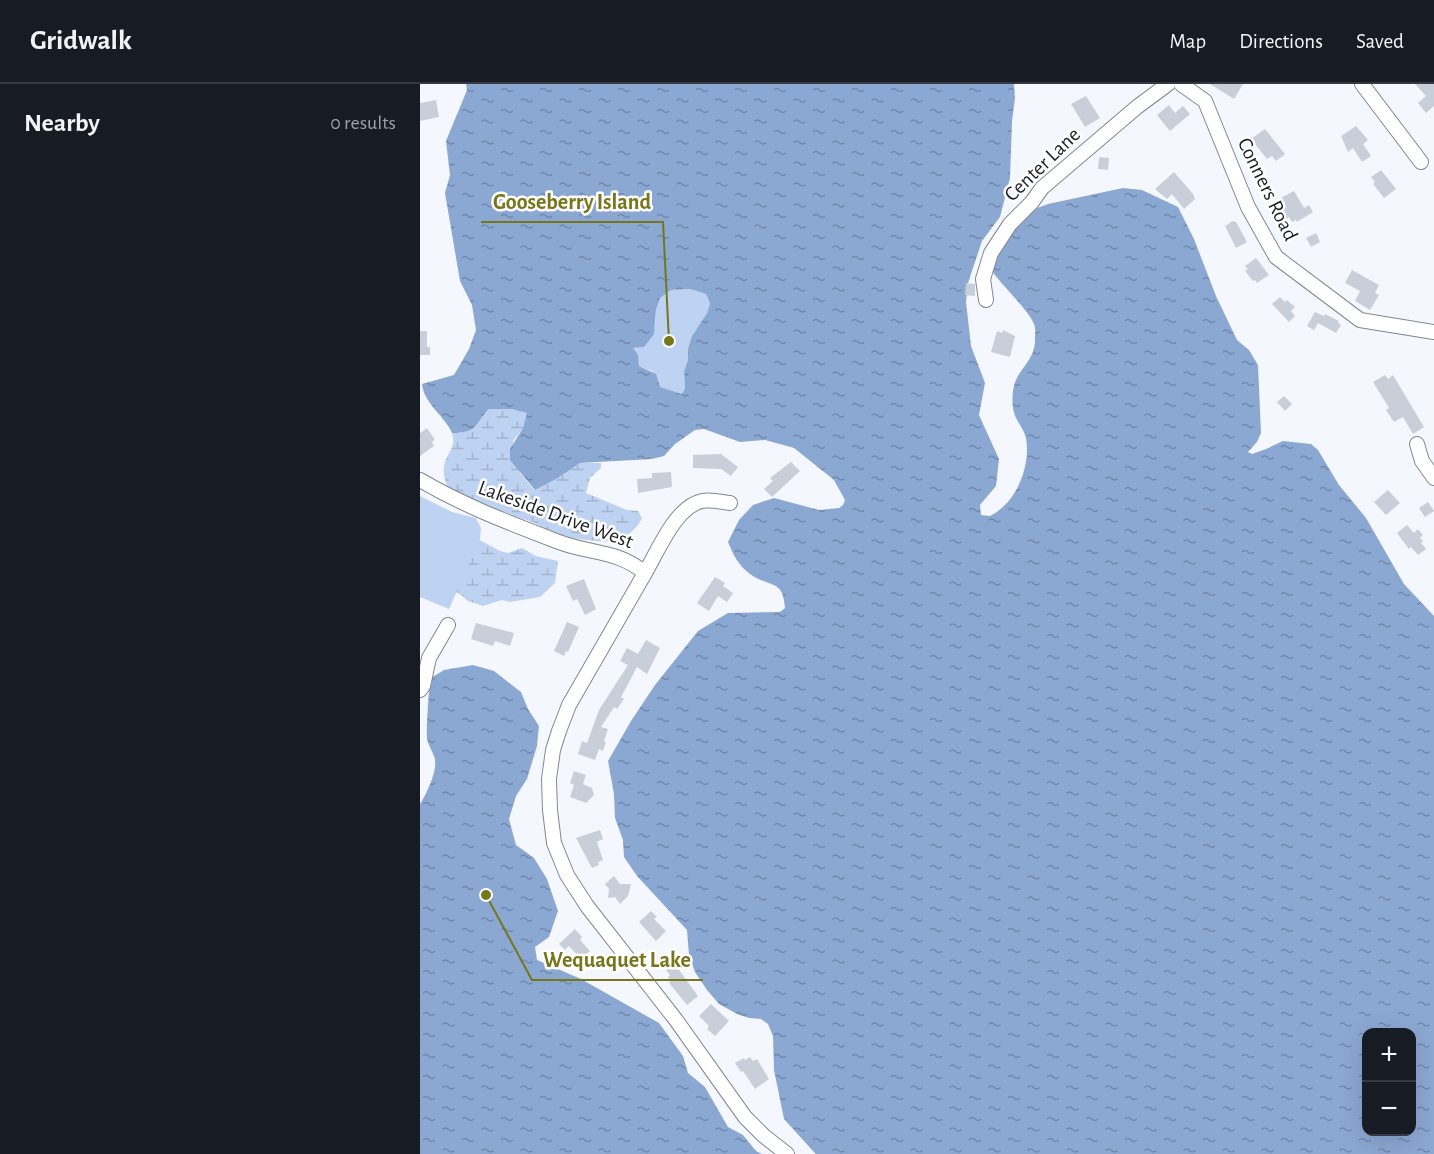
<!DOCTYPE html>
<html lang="en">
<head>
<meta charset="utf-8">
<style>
	body { margin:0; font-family:"Alegreya Sans",sans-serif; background:#20242c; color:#f1f3f6 }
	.controls { position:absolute; right:18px; bottom:18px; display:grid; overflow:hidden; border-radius:12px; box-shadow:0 6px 24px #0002 }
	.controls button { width:54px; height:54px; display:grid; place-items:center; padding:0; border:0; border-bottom:2px solid #363941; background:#171b24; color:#f1f3f6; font:30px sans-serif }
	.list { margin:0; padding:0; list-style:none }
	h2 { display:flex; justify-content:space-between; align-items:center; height:78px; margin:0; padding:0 24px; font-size:26px }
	h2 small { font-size:20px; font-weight:400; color:#9ea1a6 }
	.map { position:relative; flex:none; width:1014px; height:1070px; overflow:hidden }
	header { display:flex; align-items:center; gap:36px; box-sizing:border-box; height:84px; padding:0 30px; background:#171b24; border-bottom:2px solid #363941 }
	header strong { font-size:28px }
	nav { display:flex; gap:33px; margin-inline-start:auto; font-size:21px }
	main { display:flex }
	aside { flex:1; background:#171b24 }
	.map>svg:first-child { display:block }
	.wetland { fill:url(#wetland-marsh) }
	.park { fill:#bed2f1 }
	.water { fill:url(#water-ripples); fill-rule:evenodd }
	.building { fill:#c9cfd8 }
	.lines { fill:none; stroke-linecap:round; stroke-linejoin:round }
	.minor-casing { stroke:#828890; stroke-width:16 }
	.minor { stroke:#fff; stroke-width:14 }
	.labels { text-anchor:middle; stroke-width:5; stroke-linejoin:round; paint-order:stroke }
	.street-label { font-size:21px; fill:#1d1f23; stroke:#fff }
	.leader { fill:none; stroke:#77761b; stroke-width:2 }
	.callout-dot { fill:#77761b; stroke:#fff; stroke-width:2 }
	.callout-label { font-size:22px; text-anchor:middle; font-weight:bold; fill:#77761b; stroke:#fff; stroke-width:5; stroke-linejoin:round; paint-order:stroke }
</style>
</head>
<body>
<header>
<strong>Gridwalk</strong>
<nav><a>Map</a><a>Directions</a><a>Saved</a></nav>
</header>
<main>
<aside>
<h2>Nearby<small>0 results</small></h2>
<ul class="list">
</ul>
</aside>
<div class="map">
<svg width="1014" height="1070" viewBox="0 0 1014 1070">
	<defs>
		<pattern id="wetland-marsh" width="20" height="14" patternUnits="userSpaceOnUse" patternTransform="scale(1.5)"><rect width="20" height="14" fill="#bed2f1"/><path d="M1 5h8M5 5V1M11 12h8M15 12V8" fill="none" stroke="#a3b4ce"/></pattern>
		<pattern id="water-ripples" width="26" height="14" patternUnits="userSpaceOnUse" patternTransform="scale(1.5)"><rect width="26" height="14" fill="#8ba8d3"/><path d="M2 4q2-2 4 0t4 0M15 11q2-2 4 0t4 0" fill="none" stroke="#7188ab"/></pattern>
	</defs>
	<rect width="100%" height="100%" fill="#f4f8fe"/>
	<!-- wetland -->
	<g class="wetland">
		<path d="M76,324L91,325L108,329L103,344L93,357L100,389L114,406L138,394L160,379H181V384L170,394L166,409L207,426L218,427L222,434C219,442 207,453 199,456C188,460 145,454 133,450C126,447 120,441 112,438C102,434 96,434 86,428C72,432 41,411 28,404C14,372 39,370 32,349C59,349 54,340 69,325Z"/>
		<path d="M0,433L52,452L80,467L88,469L102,464L116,472L138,477L135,499L120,513L90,518L82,516L63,522L48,517L41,511L10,493Z"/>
	</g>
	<!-- park -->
	<g class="park">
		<path d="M270,205L286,210L290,219L287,229L272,252L268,276L264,287L265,304L262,310L239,303L232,287L219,282L212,264L224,263L235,244L236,226L240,214L251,206Z"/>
		<path d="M0,412L32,428L56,434L61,444L60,455L29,525L0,513Z"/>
	</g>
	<!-- water -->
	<g class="water">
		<path d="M46,0H594L595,14L592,37L590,94L580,133L562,157L548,199L546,218L551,262L565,299L559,331L579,375L576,402L560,421L561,431L570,432C596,419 611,383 606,354C604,346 599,340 596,334C592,326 592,315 593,307C596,284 616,278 615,254C615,250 616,244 614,240C609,227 584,203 574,190L571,181L604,129L628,120L703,104L722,106L758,123L774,155L796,212L817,256L829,266L838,281L841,349L837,358L828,368L832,370L846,365L863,357L891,360L898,366L919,401L946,434L984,500L1014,532V1070H396L393,1067L364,1035L354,986L353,952L348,940L341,935L329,934L317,930L299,920L287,906L275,888L269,871L267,846L217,792L204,773L203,756L195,734L194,710L188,677L211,637L235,601L278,547L308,529L360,528L365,524C363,494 349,504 330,490C318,481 314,472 308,458L319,436L333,421L354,414L399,426L419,424L423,421L425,416L414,396L374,364L345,356L320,358L284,345L275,346L255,360L244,372L232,375L160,379L138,394L115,406L90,376V365L103,344L107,329L91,325H69C54,340 59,349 32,349C25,332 4,320 2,300L34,291L49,265L56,246L52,221L40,197L25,109L30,91L26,57L47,6ZM270,205L286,210L290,219L287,229L272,252L268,265V276L264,287L265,304L262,310L240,303L236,290L219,282L218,271L213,264L224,263L234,250L236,226L240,214L251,206ZM946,948H992V1048H946Z"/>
		<path d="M53,581L74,587L101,608L108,625L119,642L117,662L107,695L96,712L89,735L96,761L114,774L127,795L138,827L129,853L115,863L117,876L161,895L239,939L263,972L268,989L285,1003L308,1043L323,1051L336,1067L342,1070H0V720C6,711 17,688 15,676C14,669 8,662 7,654C6,650 9,598 11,594L24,586Z"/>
	</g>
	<!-- building -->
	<g class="building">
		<path d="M790,0H823L814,15Z"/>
		<path d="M995,0H1014V22L1006,29L998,19L1006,12Z"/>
		<path d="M666,12L680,34L665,43L651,20Z"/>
		<path d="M16,16L19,33L0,37V19Z"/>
		<path d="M749,21L755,29L763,22L770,30L750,47L737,31Z"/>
		<path d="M936,42L948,56L943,60L951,72L942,78L933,64L928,68L921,52Z"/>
		<path d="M845,45L865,70L856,77L852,72L847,75L831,55Z"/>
		<path d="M679,73L689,74L688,86L678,85Z"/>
		<path d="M961,86L976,105L964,114L953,100L955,98L951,93Z"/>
		<path d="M754,88L773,110L775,115L764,125L752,110L747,115L735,105Z"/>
		<path d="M874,107L884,124L889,121L893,128L877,138L876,136L872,138L869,133L866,135L857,116Z"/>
		<path d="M813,137L816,138L827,158L816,164L805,142Z"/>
		<path d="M896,149L900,158L891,163L886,154Z"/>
		<path d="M836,174L849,191L837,199L835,196L833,197L825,187L828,185L825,182Z"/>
		<path d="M932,186L959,201L955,209L959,211L950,226L935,217L940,207L925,199Z"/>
		<path d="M546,199L555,200V212L545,211Z"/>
		<path d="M860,213L865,218L867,216L875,223L871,227L875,232L869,238L852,220Z"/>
		<path d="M895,228L904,232L905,230L919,237L918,239L921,241L916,249L898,239L894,246L887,242Z"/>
		<path d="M583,246L595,252L590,273L571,268L577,247L582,249Z"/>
		<path d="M0,247H7V263H10V271H0Z"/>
		<path d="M965,291L968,295L973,291L1004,343L993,350L983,333L974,338L966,326L969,324L953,298Z"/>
		<path d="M864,312L872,320L865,327L857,318Z"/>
		<path d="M7,344L15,356L12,358L14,362L0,372V349Z"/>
		<path d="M301,370L318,383L311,392L301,385L273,384V371Z"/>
		<path d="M371,378L380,387L352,413L344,405L353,397L350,394Z"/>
		<path d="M251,388L252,403L218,409L217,395L232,394V389Z"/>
		<path d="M968,406L980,419L966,431L954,418Z"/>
		<path d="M1008,418L1014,427L1005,433L999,424Z"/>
		<path d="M987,441L994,449L998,445L1003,451L1000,454L1003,457L1001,459L1006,465L998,471L991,463L989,465L977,449Z"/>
		<path d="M295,493L305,499L303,502L313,509L307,518L298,512L289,527L277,519Z"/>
		<path d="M164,495L176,525L165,531L157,515L153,517L146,502Z"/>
		<path d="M147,538L159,543L148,568L146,567L144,572L134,567Z"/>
		<path d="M56,539L94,549L90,562L75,557L73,562L51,555Z"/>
		<path d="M226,556L240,564L227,590L217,583L201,613L204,615L197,625L194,623L181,643L188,645L184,657L186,658L183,667L179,665L175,676L158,670L162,657L167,659L179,626L208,581L200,577L207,564L218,570Z"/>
		<path d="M154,687L166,691L163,700L172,704L174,711L166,719L150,713L154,701L150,699Z"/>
		<path d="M180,746L183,755L177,758L183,776L178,778L179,781L172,784L156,754Z"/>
		<path d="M194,792L200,800H211L208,812L200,820L195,813L188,814L189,805L185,800Z"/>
		<path d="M231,827L237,833L234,835L246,847L236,857L219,838Z"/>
		<path d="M155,845L162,853L160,856L170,867L161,875L149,862L145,866L139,860Z"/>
		<path d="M254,879L278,912L267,921L249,899L251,897L248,893L250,891L246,886Z"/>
		<path d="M291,920L309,937L295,952L287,945L289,942L279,932Z"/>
		<path d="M330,973L333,977L337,975L349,995L335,1005L323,987L321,988L315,979L324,974L325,976Z"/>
	</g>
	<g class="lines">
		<defs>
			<g id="minor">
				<path d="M761,0L785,17L828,123L856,173L940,236L1014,248"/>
				<path d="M942,0L1001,78"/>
				<path d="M566,216L563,195L571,169L590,140L612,118L622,104L717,23L748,0"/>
				<path d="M997,360L1002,377L1014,394"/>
				<path d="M0,396C44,422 92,440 139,458C170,470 198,466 225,489L149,621L139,647L133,666L129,695L130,726L134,759L147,791L167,822L256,936L325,1033L344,1052L367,1070"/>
				<path d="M225,489C238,467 256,422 282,417C291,415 301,418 310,419"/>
				<path d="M0,606L3,602L9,574L28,541"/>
			</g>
		</defs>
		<!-- minor casing -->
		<use href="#minor" class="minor-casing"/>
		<!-- minor -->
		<use href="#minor" class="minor"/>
	</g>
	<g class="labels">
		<!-- street labels -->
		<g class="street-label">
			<text transform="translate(622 80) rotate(-44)" y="7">Center Lane</text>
			<text transform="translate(848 105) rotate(64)" y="7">Conners Road</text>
			<text transform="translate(136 430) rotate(20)" y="7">Lakeside Drive West</text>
		</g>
	</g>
	<!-- callouts -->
	<path class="leader" d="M249 257L243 138H61M66 811L112 896H283"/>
	<g class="callout-dot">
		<circle cx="249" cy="257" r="6"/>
		<circle cx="66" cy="811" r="6"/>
	</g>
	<g class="callout-label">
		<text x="152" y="125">Gooseberry Island</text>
		<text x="197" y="883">Wequaquet Lake</text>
	</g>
</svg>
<div class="controls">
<button>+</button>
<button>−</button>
</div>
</div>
</main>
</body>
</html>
